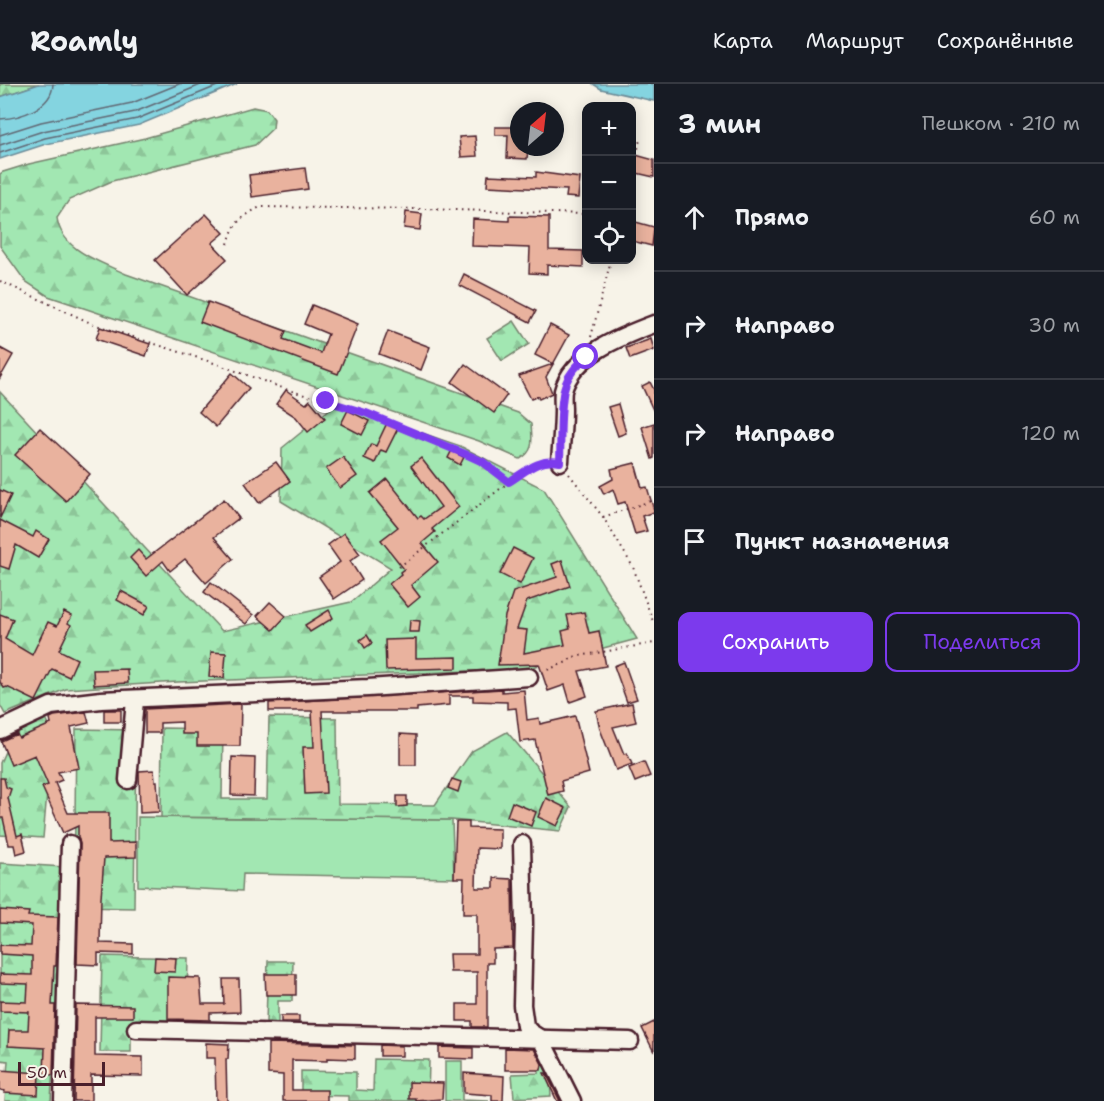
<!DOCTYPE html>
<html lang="ru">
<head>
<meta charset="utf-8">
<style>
	body { margin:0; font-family:"Shantell Sans",sans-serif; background:#20242c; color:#f1f3f6 }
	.controls { position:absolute; right:18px; top:18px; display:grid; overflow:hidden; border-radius:12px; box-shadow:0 3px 15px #0003 }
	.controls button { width:54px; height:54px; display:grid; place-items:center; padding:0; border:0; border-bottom:2px solid #363941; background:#171b24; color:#f1f3f6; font:30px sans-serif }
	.compass { position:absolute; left:510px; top:18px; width:54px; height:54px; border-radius:50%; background:#171b24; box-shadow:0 3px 15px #0003; rotate:28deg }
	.scale { position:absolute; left:18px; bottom:15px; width:87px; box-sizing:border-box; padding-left:6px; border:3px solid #4a1f2b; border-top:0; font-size:16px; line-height:21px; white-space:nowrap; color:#4a1f2b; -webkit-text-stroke:4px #f7f3e8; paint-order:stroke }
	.stop { position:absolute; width:18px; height:18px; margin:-14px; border:4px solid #7c3aed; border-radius:50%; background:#fff }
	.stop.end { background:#7c3aed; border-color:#fff; box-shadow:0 2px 6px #0008 }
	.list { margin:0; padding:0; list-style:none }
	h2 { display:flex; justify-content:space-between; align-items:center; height:78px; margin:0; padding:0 24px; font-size:26px }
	h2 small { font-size:20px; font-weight:400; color:#9ea1a6 }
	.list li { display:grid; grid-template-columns:39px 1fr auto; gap:18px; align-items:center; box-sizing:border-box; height:108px; padding:0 24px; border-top:2px solid #363941 }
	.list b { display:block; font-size:22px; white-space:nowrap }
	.list em { font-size:20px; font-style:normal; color:#9ea1a6 }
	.actions { display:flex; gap:12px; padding:18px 24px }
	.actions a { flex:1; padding:14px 0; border:2px solid #7c3aed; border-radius:12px; text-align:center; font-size:21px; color:#7c3aed }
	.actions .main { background:#7c3aed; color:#fff }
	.icon { flex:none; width:33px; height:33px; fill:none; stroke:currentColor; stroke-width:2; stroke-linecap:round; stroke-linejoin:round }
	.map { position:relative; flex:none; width:654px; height:1017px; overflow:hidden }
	header { display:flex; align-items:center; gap:36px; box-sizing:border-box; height:84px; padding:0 30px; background:#171b24; border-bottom:2px solid #363941 }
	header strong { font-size:28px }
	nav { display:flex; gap:33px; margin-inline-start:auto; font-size:21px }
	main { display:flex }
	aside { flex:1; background:#171b24 }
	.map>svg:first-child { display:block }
	.green { fill:#a2e7b2; stroke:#76836e; stroke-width:1.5 }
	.forest { fill:url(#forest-firs); stroke:#76836e; stroke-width:1.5 }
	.water { fill:#84d4e0; stroke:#6d8c98; stroke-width:1.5 }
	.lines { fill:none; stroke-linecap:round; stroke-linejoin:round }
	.shore { stroke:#616773; stroke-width:1.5 }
	.building { fill:#e9b29e; stroke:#4a1f2b; stroke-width:1.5 }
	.minor-casing { stroke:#4a1f2b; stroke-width:21 }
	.path { stroke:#4a1f2b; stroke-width:2; stroke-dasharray:1.5 4.5; stroke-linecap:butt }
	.minor { stroke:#f7f3e8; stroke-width:16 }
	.route { stroke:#7c3aed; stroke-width:8 }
</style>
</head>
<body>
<header>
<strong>Roamly</strong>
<nav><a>Карта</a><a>Маршрут</a><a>Сохранённые</a></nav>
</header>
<main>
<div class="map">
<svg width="654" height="1017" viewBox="0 0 654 1017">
	<defs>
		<pattern id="forest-firs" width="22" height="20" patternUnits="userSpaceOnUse" patternTransform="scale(1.5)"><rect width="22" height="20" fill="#a2e7b2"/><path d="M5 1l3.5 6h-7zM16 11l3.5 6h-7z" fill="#8dc699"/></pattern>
	</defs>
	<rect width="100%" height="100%" fill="#f7f3e8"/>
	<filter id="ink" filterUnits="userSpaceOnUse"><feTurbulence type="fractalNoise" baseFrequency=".0167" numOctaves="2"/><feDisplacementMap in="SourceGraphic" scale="12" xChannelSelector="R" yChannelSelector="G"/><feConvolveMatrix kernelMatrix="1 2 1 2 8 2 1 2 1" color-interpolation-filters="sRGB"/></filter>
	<g filter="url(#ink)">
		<!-- green -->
		<g class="green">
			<path d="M138,733L452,736L454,794L243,790L242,807L138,802Z"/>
			<path d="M445,977H462V1016L489,1017H445Z"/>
		</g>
		<!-- forest -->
		<g class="forest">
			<path d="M0,0H39L0,13Z"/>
			<path d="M253,23L267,26L274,35L273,44L255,61L112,97L69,116L57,134C62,167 99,177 126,190L518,329L531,340C532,355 535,367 520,375L479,357L48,212L25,197L0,162V90L3,88L29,80L145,54Z"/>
			<path d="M514,237L529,260L502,277L487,254Z"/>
			<path d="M0,308L222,547L351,518L391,484L281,417L282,364L336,320L460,362L544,405L637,555L525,585L178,598L66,605L5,630L0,621Z"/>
			<path d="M45,630L52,652L43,754L0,751V679L18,638Z"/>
			<path d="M269,633L337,634L338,720L435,721L472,667L507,648L571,723L560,747L452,736L161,733L162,644L223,645L222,715H267Z"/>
			<path d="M76,645L136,646L134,824L74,823Z"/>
			<path d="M0,779L64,783L51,1017H5L8,977L0,976Z"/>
			<path d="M102,872L188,874L187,926L171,925V938H131V968H100Z"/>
			<path d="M268,877H293L292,917H278V939L266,938Z"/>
			<path d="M374,975L429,976L428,1017H349V1012L301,1011V987L356,988V1006L373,1007Z"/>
			<path d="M539,979H549L551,1012L514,1014L512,990L539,989Z"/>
		</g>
		<!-- water -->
		<g class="water">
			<path d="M39,0H237L139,41L46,60L0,75V13Z"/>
			<path d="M593,0H654V17L601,5Z"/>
		</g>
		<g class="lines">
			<!-- shore -->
			<g class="shore">
				<path d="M0,35C20,34 52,24 53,0"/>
				<path d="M0,51L41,38L132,19L179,0"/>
				<path d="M0,61L43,47L135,28L203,0"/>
				<path d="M0,69L45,54L137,35L222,0"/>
			</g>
		</g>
		<!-- building -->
		<g class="building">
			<path d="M495,43H519V64L528,65L527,75L507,74L508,51H495Z"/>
			<path d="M475,52L477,72L461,73L459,53Z"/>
			<path d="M632,70L654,76V93L632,88Z"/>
			<path d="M305,84L308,105L252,113L249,91Z"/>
			<path d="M536,88L580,94L578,114L566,113L567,106L487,102L488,91L536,93Z"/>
			<path d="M406,128L422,130L420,146L404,144Z"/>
			<path d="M206,130L224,149L212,159L227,175L187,211L155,176Z"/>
			<path d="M509,132L549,133V166L583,167V183L547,181V190L529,189L530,164L472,162L473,135L509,137Z"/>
			<path d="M632,137L654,143L652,162L632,157Z"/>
			<path d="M464,190L536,227L530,238L459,201Z"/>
			<path d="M208,218L286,247L283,255L321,269L328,250L304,240L312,221L358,240L338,290L200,238Z"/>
			<path d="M550,241L569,251L546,293L552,309L539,315L538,312L531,315L519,292L553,280L535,271Z"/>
			<path d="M100,243L150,260L146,272L96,255Z"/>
			<path d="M388,247L430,263L421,286L379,270Z"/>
			<path d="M651,255L654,266L630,275L626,264Z"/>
			<path d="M0,264L13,271L0,294Z"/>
			<path d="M465,280L507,311L494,329L452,298Z"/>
			<path d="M232,289L249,304L216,343L199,328Z"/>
			<path d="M650,298L654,306V328L642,302Z"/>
			<path d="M286,306L306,320L310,316L325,334L308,348L296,333L276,320Z"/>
			<path d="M618,320L626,349L618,352L608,323Z"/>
			<path d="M348,326L369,337L362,351L341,340Z"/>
			<path d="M387,339L398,344L386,368L381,366L375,379L364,374L371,360L376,362Z"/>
			<path d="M654,339V374L652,375L642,343Z"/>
			<path d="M40,344L90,390L66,417L15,371Z"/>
			<path d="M452,366L464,373L460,381L448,374Z"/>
			<path d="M343,373L357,392L340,404L326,385Z"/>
			<path d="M421,374L459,423L432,445L435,448L422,459L438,478L411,501L420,513L408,523L389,500L401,490L400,488L404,485L381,456L398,443L370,409L387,395L418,434L421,432L424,435L441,423L411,382Z"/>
			<path d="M276,378L290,397L259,419L245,399Z"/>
			<path d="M635,379L642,404L647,403L654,426V428L642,432L647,447L635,450L625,418L618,420L613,405L604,410L600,402L613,395L611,385Z"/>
			<path d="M0,406L11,411L0,434Z"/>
			<path d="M224,415L239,434L214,453L233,475L206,499L185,475L170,487L163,477L146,492L130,474L138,466L146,475Z"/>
			<path d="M0,436L33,453L36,447L49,455L38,474L16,461L9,485L0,482Z"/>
			<path d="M344,449L360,470L350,477L362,496L334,515L319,493L340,478L328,461Z"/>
			<path d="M513,464L533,474L520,500L500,490Z"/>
			<path d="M562,476L570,502L527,517L517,545L527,546L524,569L565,561L562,547L570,545L567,531L584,528L589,549L599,547L606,582L579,587L587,612L570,618L565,601L548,607L539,580L498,581L505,532L513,508L557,493L552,480Z"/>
			<path d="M211,498L253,531L246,540L204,508Z"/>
			<path d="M121,507L149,522L144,531L117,516Z"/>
			<path d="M270,518L286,532L273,546L257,532Z"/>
			<path d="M329,526L333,534L310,548L305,541Z"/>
			<path d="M64,528L72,532L68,539L71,541L59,566L77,575L69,593L52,585L36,617L7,603L4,604L0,598V530L13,535L5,555L32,571L48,538L57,542Z"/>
			<path d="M410,536L420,537L419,548H409Z"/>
			<path d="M367,551L372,559L365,564L360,556Z"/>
			<path d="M416,555V574L457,573V584L386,586L385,556Z"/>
			<path d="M211,568L226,569L224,594L209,593Z"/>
			<path d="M624,578L637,615L627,618L614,582Z"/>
			<path d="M127,585L128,599L94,601L93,586Z"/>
			<path d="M502,605V608L524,606L527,636L539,634L540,640L575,632L589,689L561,697L563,707L548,711L535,656L520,658L516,624L507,625V618L473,617V612H449V621L417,624V627H322L326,709L305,710L303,663H314L312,627H269V619Z"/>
			<path d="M632,619L636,638L613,643L624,670L627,669L632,680L616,686L600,645L596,627Z"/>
			<path d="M241,620L240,662H197V650H182V638L160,639V649H145V625Z"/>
			<rect x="104" y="626" width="17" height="12"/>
			<path d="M86,628L89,639L71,643L79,684L58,688L62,696L55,699L68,729H109V759L136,758V773L104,774L101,814L100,859L133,860V870L98,869V881L77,880L80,760L78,753V742L63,749L42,703L48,701L35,671L11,681L1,657L17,650L19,654L51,640L50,634L54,632Z"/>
			<path d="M400,650L416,651V681H400Z"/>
			<path d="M232,673L255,674L254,712L231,711Z"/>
			<path d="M644,678L650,692L635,698L629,684Z"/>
			<path d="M154,686L155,697H157L159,728L140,729L139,687Z"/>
			<path d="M0,694H4L6,703L11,705L8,714L17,752L22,750L26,767L16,770L14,761H9L3,734H0Z"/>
			<path d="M452,695L461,698L458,708L448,704Z"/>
			<path d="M397,712H407V722L397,723Z"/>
			<path d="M546,714L566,724L557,742L538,733Z"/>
			<path d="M512,718L536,728L531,742L507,732Z"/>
			<path d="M456,738H469V744L500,745V765L477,764L476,804H494V794L512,795L513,864L493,865V879H487V943H472V937H457V920H477V888H450L449,870H477V830H463L464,794H454Z"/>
			<path d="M0,826L29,828L28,832L58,833L56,882H54L52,921H55L53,991L44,990L45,964L8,962L9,946H28L29,928L0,927V917L27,918L28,900L0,899V890L32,891V872L0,870V861L31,862L32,841L0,839Z"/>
			<path d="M155,873L176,874L175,888L154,887Z"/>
			<path d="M265,890H296V911H266Z"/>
			<path d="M168,893L200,894L202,920H224L223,895H239L240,928L210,929V936L168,935Z"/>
			<path d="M76,921L133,922V933H95V972L143,973V992L91,991V1017H74Z"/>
			<rect x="281" y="932" width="18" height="6"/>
			<path d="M654,938V968L642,944Z"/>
			<path d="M206,959L229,960L228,975H226L227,1017H216L215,974H206Z"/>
			<path d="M268,959L355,961V975L327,974V977L292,976V1006H327V1017H283V991L268,990Z"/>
			<path d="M380,961L402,962V972H380Z"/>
			<path d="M439,963L473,964V975L439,974Z"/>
			<path d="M505,964L534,965L542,980L541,986H505Z"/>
			<path d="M0,986L39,989L38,1011L4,1009L5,1007L0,1006Z"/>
			<path d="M464,989L504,992L503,1017H492V1011L464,1009Z"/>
			<path d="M544,989H546L560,1017H557Z"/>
			<path d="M409,998L443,999L442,1015L416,1017V1015H409Z"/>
		</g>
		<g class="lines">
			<defs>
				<g id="minor">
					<path d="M560,378C561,361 563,343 563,326C563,320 562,313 563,307C572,271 622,252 654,240"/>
					<path d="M0,646L51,622L101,616L368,604L529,593"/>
					<path d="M128,696L135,616"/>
					<path d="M522,760L524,840L522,921L525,942L530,948L541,955L572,1017"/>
					<path d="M136,945L630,957"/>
					<path d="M63,1017L70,760"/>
				</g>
			</defs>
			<!-- minor casing -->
			<use href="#minor" class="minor-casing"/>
			<!-- path -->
			<g class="path">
				<path d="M632,94L640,55"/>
				<path d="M228,160C234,138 240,134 260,123L423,125L586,130"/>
				<path d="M0,197L93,240L214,279L288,306L366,329L470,371L483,378L509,398L532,382L545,376"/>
				<path d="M591,253L611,176"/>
				<path d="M569,390L603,433L633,483L654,540"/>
				<path d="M603,433L654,416"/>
				<path d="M399,483L509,398"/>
				<path d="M542,588L567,578L573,573L654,559"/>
			</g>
			<!-- minor -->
			<use href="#minor" class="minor"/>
		</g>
	</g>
	<g class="lines" filter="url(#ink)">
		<!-- route -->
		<path class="route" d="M326,317L366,329L470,372L483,378L509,398C526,387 539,374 560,378C561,358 559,316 566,299C570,288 578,281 586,273"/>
	</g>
</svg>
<div class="controls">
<button>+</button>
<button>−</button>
<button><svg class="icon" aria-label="locate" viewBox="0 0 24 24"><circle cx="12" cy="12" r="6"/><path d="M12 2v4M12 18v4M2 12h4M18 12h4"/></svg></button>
</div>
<svg class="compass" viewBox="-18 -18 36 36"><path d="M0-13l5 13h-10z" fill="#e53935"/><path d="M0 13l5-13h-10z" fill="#9ea1a6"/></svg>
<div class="scale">50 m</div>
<div class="stop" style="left:586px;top:273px"></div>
<div class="stop end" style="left:326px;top:317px"></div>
</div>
<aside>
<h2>3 мин<small>Пешком · 210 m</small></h2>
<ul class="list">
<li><svg class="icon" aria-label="ahead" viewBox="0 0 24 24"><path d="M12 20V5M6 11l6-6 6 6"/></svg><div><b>Прямо</b></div><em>60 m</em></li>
<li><svg class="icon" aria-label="right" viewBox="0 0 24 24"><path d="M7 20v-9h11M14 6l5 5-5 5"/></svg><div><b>Направо</b></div><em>30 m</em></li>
<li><svg class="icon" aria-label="right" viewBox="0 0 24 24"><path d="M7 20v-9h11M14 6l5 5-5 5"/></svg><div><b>Направо</b></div><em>120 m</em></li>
<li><svg class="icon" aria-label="arrive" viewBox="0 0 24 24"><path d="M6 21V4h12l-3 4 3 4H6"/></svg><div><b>Пункт назначения</b></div></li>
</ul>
<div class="actions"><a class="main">Сохранить</a><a>Поделиться</a></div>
</aside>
</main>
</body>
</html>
